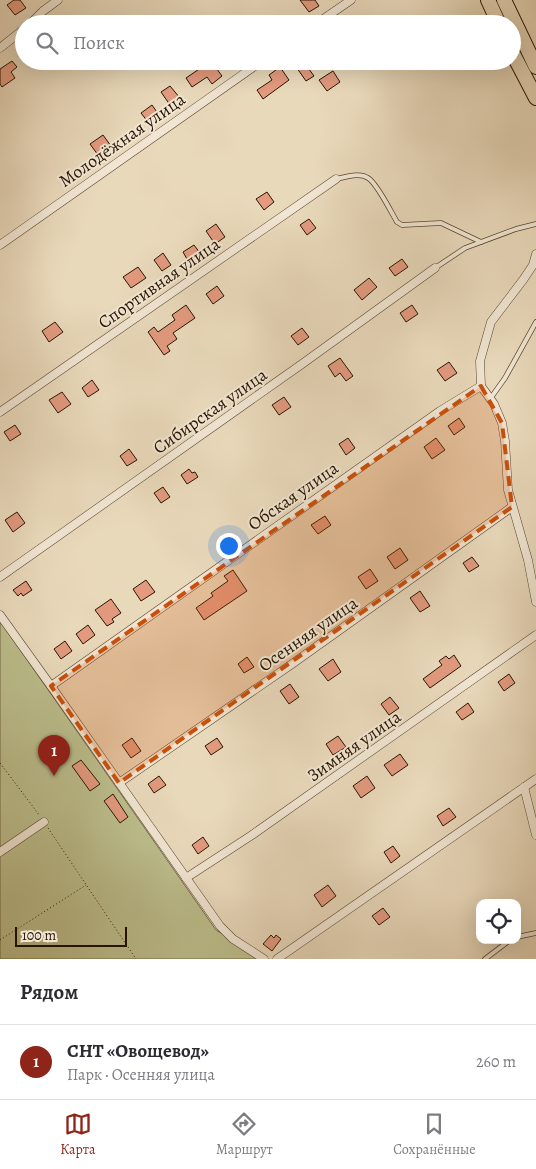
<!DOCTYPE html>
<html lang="ru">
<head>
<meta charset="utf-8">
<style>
	body { margin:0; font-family:Alegreya,serif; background:#f7f7f7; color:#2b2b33 }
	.controls { position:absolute; right:15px; bottom:15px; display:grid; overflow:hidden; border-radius:10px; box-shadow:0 5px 20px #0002 }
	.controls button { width:45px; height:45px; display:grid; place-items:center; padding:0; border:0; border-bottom:1px solid #e1e1e2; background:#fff; color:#2b2b33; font:25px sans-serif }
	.scale { position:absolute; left:15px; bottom:12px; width:112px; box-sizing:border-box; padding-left:5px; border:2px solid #271500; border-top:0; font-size:14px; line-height:18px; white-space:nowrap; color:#271500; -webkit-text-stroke:4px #f1e6d3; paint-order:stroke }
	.you { position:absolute; left:228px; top:545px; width:18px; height:18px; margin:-12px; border:4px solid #fff; border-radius:50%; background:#1a73e8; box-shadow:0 0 0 8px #1a73e833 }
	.badge { display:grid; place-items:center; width:32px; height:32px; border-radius:50%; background:#8f2418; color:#fff; font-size:16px; font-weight:700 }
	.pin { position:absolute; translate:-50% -41px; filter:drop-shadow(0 1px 2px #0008) }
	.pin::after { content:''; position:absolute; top:26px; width:18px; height:15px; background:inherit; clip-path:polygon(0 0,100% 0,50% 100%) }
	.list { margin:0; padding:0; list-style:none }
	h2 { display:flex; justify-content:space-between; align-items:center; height:65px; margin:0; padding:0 20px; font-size:21px }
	h2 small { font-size:16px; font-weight:400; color:#7c7c81 }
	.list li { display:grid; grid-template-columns:32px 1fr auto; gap:15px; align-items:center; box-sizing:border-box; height:75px; padding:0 20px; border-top:1px solid #e1e1e2 }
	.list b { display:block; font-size:19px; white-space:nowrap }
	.list p { margin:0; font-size:16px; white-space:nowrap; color:#7c7c81 }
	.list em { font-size:16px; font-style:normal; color:#7c7c81 }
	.icon { flex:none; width:28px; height:28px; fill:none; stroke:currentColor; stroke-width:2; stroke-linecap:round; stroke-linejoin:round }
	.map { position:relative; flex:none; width:536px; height:959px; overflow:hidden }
	.search { position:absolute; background:#fff; box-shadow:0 5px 20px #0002; left:15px; right:15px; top:15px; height:55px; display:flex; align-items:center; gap:12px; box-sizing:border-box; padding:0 18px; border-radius:28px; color:#7c7c81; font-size:19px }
	.sheet { height:140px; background:#fff }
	nav { display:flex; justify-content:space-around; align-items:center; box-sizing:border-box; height:70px; border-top:1px solid #e1e1e2; background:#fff; font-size:14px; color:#7c7c81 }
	nav a { display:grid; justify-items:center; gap:2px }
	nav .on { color:#8f2418 }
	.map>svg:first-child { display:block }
	.green { fill:#bcbe8c; stroke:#726a46 }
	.building { fill:#e39a7f; stroke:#271500 }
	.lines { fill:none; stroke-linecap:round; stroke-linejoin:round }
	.lane-casing { stroke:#58462f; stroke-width:5.5 }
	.street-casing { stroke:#58462f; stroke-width:9 }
	.highway-casing { stroke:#271500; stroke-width:16 }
	.path { stroke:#271500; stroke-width:1; stroke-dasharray:1 2.5; stroke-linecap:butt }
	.lane { stroke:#f1e6d3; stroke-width:4 }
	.street { stroke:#f1e6d3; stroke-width:8 }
	.highway { stroke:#e9d9bb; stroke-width:14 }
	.marked { fill:#cb4f0a; fill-opacity:0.2; stroke:#cb4f0a; stroke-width:4; stroke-dasharray:10 6; stroke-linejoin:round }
	.labels { text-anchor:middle; stroke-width:4; stroke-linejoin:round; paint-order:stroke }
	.street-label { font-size:18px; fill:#271500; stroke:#f1e6d3 }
</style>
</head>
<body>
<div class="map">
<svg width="536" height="959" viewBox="0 0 536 959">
	<rect width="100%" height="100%" fill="#e9d9bb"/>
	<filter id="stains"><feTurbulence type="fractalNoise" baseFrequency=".004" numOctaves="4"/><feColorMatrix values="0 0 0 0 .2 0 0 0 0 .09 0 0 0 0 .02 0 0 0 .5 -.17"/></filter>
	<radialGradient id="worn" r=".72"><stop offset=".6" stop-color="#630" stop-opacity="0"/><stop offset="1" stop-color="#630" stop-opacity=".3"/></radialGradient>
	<!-- green -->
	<path class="green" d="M0,621L216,930L263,959H0Z"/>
	<!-- building -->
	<g class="building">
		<path d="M14,0H20L26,8L15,15L7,5Z"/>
		<path d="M300,0H315L319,6L309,12Z"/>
		<path d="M12,61L17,67L11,72L15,78L2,87L0,84V69Z"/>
		<path d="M211,61L222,76L212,84L207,77L192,87L186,78Z"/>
		<path d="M292,61H303L314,76L306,81Z"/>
		<path d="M280,67L289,80L263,99L257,90L272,80L269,75Z"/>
		<path d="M333,71L340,82L327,91L319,80Z"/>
		<path d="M170,86L180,98L170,105L161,92Z"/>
		<path d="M152,105L159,115L148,122L141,113Z"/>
		<path d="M103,135L111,146L98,155L90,144Z"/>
		<path d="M267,192L274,202L264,210L256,199Z"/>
		<path d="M309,219L316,228L307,235L300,225Z"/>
		<path d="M216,224L225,237L215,244L206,231Z"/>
		<path d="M194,245L200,253L188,261L183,252Z"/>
		<path d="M163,253L171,265L162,271L154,260Z"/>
		<path d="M402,259L408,267L395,276L389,268Z"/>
		<path d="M138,267L146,278L131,288L123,277Z"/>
		<path d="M369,278L377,287L362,300L354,290Z"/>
		<path d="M217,286L224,296L213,304L206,294Z"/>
		<path d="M186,305L195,318L173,333L177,339L167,346L170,351L164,355L148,332L154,327L158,332L175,320L172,315Z"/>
		<path d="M412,305L418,314L406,322L400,313Z"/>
		<path d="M55,322L63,332L49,342L42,331Z"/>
		<path d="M302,328L309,337L298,345L291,336Z"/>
		<path d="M340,358L353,376L346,381L340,373L335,377L328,366Z"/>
		<path d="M449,362L457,373L445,381L437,370Z"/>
		<path d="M92,380L99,390L88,397L82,388Z"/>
		<path d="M62,392L71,404L58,413L49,400Z"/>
		<path d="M284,397L291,407L279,415L272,405Z"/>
		<path d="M459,418L465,427L454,435L448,426Z"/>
		<path d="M15,425L21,434L10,441L4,432Z"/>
		<path d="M348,438L355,448L346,455L339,444Z"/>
		<path d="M436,438L445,450L432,459L424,447Z"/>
		<path d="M129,449L137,460L127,466L120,456Z"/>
		<path d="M189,469L192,473L195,472L198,477L187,484L181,475Z"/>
		<path d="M163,487L170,497L161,503L154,493Z"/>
		<path d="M17,512L25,523L13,532L5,520Z"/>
		<path d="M325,516L331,525L318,534L311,525Z"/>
		<path d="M400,548L408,560L395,569L387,557Z"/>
		<path d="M472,557L479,566L469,572L463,563Z"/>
		<path d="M370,569L378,581L366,589L358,577Z"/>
		<path d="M233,570L247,591L204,620L196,608L213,596L211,593L228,581L224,576Z"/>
		<path d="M146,580L155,592L141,601L133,589Z"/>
		<path d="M26,581L32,590L23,596L21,593L18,596L13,590Z"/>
		<path d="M420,591L430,606L420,612L410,598Z"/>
		<path d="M111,599L121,613L112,619L114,622L107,626L95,610Z"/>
		<path d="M88,625L95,635L83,644L76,634Z"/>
		<path d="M65,641L72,651L61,659L54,649Z"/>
		<path d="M454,655L461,666L430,688L423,679L442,665L439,661L446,656L449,659Z"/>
		<path d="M247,657L254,667L244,673L238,664Z"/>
		<path d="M333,659L341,672L328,681L319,669Z"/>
		<path d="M509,674L515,683L504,691L498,682Z"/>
		<path d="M290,684L299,697L289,704L280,691Z"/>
		<path d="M390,697L399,708L389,715L381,704Z"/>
		<path d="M468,703L474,712L462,720L456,712Z"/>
		<path d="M338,736L346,747L333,755L326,744Z"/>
		<path d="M132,738L141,751L131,758L122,745Z"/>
		<path d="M217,738L223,747L211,755L205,746Z"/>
		<path d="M400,754L408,765L392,776L384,765Z"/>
		<path d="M81,760L100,784L90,791L72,766Z"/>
		<path d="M159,776L166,785L154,793L148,784Z"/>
		<path d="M367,776L375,788L361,798L353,786Z"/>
		<path d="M113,794L128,817L120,823L104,801Z"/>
		<path d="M449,808L456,817L443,826L437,816Z"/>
		<path d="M203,837L209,846L198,854L192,845Z"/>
		<path d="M393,846L400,856L391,863L384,852Z"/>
		<path d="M328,885L336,896L322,907L314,895Z"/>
		<path d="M383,908L390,917L379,925L372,916Z"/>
		<path d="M271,935L274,938L276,935L281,939L272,951L263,944Z"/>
	</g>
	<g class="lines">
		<defs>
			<g id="lane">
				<path d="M336,179C346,177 360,172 368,178C377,183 391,212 397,222L402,225L441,223L481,242"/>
				<path d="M435,268L465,248L516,229L536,224"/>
				<path d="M490,399L505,378L536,322"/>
				<path d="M517,937L536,933"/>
				<path d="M485,959L510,940"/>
			</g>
			<g id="street">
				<path d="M30,24L43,11L58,0"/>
				<path d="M316,24L351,0"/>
				<path d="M0,48L24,29"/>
				<path d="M0,245L262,61"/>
				<path d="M536,254L533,265L523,280L491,322L480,361L481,386L494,404L502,423L505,441L508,490L528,560L536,602"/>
				<path d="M0,412L336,179"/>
				<path d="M0,577L302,364L435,268"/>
				<path d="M0,615L51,686L220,926L233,939L264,959"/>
				<path d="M51,686L440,411L481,386"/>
				<path d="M119,783L292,664L512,507"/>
				<path d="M524,787L536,835"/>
				<path d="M0,852L44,822"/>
				<path d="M186,878L252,835L536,635"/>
				<path d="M277,959L536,779"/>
			</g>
			<g id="highway">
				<path d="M488,0L499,24"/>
				<path d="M504,0L536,67"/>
				<path d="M512,52L536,98"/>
			</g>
		</defs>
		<!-- lane casing -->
		<use href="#lane" class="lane-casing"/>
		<!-- street casing -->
		<use href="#street" class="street-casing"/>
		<!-- highway casing -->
		<use href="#highway" class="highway-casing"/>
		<!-- path -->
		<g class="path">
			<path d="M0,763L40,816"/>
			<path d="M48,828L136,959"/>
			<path d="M0,940L86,885"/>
		</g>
		<!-- lane -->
		<use href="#lane" class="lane"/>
		<!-- street -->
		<use href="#street" class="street"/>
		<!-- highway -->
		<use href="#highway" class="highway"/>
	</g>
	<!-- marked area -->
	<path class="marked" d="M481,386L502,423L512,507L119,783L51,686Z"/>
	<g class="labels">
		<!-- street labels -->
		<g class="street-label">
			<text transform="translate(122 140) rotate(-35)" y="6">Молодёжная улица</text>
			<text transform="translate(159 283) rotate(-35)" y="6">Спортивная улица</text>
			<text transform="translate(210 411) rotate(-35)" y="6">Сибирская улица</text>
			<text transform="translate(293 496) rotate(-35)" y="6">Обская улица</text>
			<text transform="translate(308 634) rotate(-35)" y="6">Осенняя улица</text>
			<text transform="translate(354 746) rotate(-35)" y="6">Зимняя улица</text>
		</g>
	</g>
	<rect width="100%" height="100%" filter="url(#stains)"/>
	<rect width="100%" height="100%" fill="url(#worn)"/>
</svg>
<div class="controls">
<button><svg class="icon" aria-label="locate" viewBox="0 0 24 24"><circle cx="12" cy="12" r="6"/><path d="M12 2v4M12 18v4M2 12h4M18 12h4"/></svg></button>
</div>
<div class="scale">100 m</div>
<div class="you"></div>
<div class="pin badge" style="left:54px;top:776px">1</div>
<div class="search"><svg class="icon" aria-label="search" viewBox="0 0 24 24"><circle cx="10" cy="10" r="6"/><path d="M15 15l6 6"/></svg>Поиск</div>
</div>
<section class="sheet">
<h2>Рядом<small></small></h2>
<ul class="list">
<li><span class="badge">1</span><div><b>СНТ «Овощевод»</b><p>Парк · Осенняя улица</p></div><em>260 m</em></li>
</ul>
</section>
<nav>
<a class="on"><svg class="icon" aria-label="map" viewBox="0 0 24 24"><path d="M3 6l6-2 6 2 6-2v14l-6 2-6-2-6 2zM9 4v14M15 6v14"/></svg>Карта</a>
<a><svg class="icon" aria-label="directions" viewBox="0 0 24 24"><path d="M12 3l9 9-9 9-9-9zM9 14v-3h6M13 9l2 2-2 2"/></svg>Маршрут</a>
<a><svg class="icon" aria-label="saved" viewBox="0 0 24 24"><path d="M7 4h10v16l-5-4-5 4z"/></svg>Сохранённые</a>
</nav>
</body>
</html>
